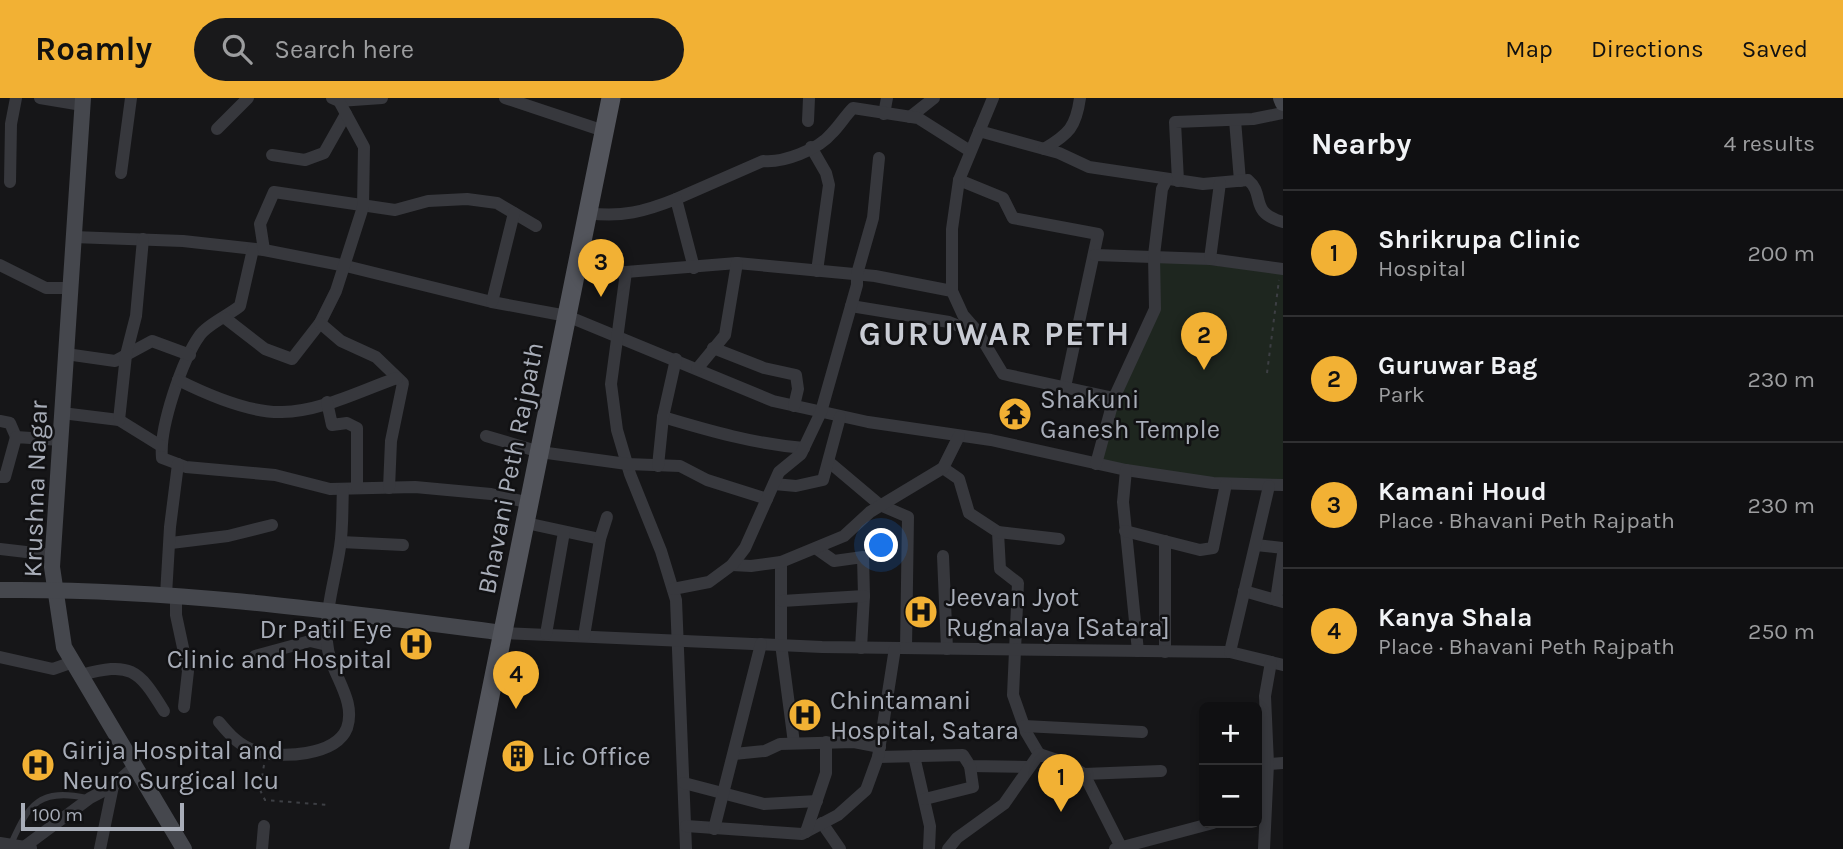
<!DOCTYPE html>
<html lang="en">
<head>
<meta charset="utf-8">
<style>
	body { margin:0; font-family:Karla,sans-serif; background:#19191b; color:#f1f3f6 }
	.controls { position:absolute; right:21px; bottom:21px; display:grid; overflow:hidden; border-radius:10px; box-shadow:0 4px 10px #0003 }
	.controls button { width:63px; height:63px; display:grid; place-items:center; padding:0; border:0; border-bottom:2px solid #303032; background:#101012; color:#f1f3f6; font:35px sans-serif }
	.scale { position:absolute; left:21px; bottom:18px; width:163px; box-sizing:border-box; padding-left:7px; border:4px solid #a8adb8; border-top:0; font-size:19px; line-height:24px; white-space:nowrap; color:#a8adb8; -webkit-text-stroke:5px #111113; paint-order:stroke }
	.you { position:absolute; left:882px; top:448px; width:24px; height:24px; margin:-18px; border:5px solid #fff; border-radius:50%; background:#1a73e8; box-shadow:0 0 0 10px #1a73e833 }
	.badge { display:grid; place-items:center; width:46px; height:46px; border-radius:50%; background:#f2b134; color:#111; font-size:23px; font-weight:700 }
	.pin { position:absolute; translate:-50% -58px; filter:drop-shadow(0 2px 4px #0008) }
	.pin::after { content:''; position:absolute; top:37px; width:24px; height:21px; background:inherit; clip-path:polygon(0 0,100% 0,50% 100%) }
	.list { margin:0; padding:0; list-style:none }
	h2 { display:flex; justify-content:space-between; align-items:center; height:91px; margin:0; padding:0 28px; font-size:30px }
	h2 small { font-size:23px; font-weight:400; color:#9c9d9f }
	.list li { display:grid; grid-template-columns:46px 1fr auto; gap:21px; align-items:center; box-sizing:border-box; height:126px; padding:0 28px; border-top:2px solid #303032 }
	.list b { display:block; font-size:26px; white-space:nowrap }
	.list p { margin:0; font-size:23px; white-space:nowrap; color:#9c9d9f }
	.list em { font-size:23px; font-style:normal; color:#9c9d9f }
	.icon { flex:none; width:38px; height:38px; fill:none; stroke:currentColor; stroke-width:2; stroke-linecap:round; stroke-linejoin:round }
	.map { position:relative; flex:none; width:1283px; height:751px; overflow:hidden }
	header { display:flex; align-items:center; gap:42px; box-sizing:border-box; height:98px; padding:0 35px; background:#f2b134; color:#111 }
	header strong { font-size:33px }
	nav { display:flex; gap:38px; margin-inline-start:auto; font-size:24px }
	.search { width:490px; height:63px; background:#19191b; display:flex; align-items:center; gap:18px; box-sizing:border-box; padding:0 24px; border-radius:38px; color:#9c9d9f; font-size:26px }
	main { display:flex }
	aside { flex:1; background:#101012 }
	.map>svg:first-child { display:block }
	.green { fill:#1e261f }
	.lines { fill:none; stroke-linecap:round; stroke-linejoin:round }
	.path { stroke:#3d3f44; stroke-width:2; stroke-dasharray:3.5 5; stroke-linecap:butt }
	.service { stroke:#37383d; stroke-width:6 }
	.minor { stroke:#37383d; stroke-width:12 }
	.secondary { stroke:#45474d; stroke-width:16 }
	.primary { stroke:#53555c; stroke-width:19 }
	.labels { text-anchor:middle; stroke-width:5; stroke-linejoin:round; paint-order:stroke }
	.poi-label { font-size:26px; fill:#a8adb8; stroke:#111113; text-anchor:start }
	.street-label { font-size:26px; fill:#a8adb8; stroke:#111113 }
	.district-label { font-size:33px; font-weight:bold; letter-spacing:2px; fill:#c9ccd4; stroke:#111113 }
</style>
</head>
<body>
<header>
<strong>Roamly</strong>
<div class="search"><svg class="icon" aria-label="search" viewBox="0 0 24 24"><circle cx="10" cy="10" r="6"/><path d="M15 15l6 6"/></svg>Search here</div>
<nav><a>Map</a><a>Directions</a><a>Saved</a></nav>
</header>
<main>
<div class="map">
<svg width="1283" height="751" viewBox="0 0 1283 751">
	<rect width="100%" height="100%" fill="#161618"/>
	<!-- green -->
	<path class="green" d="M1154,161L1283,175V390L1097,365L1114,299L1155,211Z"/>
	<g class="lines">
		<!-- path -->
		<g class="path">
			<path d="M1267,275L1279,182"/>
			<path d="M264,667L260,692L265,702L328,707"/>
		</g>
		<!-- service -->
		<path class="service" d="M11,746C29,705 40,690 87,700"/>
		<!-- minor -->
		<g class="minor">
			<path d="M40,0L82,7"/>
			<path d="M505,0L604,33"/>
			<path d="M339,3L382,0"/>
			<path d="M884,16L887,0"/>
			<path d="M910,19L934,0"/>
			<path d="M1235,22L1240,83"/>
			<path d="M808,23L809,0"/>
			<path d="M217,31L248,0"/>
			<path d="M979,33L1059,55L1089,69L1203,86L1248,82C1266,97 1248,114 1283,124"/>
			<path d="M811,49L826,75L829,87L817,173"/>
			<path d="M1044,51C1069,36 1076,29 1080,0"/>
			<path d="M272,57L305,62L324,55L346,16"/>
			<path d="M121,75L131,0"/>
			<path d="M959,82L1003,100L1013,120L1098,136L1065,289"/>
			<path d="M1178,83L1175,24L1253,21L1283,15"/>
			<path d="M10,84L11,26L16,0"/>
			<path d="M676,101L763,63C783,65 818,52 832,35C840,27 845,18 853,10L918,20L970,53"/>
			<path d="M588,115C621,120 646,113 676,101L694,170"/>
			<path d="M73,139L183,143L264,152L346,168L492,204L567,218L773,303L868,324L991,342L1126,372L1213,385L1283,387"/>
			<path d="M253,151L240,208C229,217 208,226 200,237C182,262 159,330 162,360L186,369L275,377L330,391L415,389L491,396L530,405"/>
			<path d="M264,152L260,126L274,94L395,112L428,103L467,101L497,105L536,128"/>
			<path d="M1095,157L1210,161L1283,171"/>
			<path d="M1210,161L1220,85"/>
			<path d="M0,167L46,190H70"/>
			<path d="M577,171L599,175L626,174L737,165L875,178L952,193"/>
			<path d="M626,174L611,286L617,332L630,376L661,453L676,502L686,751"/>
			<path d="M492,204L514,115"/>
			<path d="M851,208L949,224L979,236L1003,276L1114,300"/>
			<path d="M225,220L265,251L292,261L320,225L336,193L363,109L364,49L339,3L332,0"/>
			<path d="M320,225L341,243L376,259L403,285L391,343L389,390"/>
			<path d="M977,233L963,217L952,193V131L959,82L993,0"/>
			<path d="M713,250L764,270L796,277L798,291L794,308"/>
			<path d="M66,256L115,263L152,243L190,257"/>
			<path d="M697,271L725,237L737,165"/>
			<path d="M178,282C208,297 249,315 282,314C320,314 362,292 397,280"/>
			<path d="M327,304L332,327L347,325L357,330V390"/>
			<path d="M62,315L119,322L161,348"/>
			<path d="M663,319C710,333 755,346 804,350"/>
			<path d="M119,322L126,257L136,218L143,141"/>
			<path d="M0,323L10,325L16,339"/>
			<path d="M486,338L540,354L627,366L680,368L707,382L767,401"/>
			<path d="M829,364L880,407L908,419L906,550"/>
			<path d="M1096,366L1114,300L1155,211L1154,157L1162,91L1167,81"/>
			<path d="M658,368L663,319L676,261"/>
			<path d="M943,370L959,381L969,415L998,434L1000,471L1018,485L1013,597L1026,634L1039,656"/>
			<path d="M1126,372L1123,404L1138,553"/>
			<path d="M0,379H5L16,339L60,342"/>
			<path d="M774,386L796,388L823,382L840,319"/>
			<path d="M526,425L600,441"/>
			<path d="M1125,433L1200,452L1213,450L1226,386"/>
			<path d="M998,434L1059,441"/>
			<path d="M1165,443V554"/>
			<path d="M341,444L403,447"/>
			<path d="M171,445L228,438L272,427"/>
			<path d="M1256,447L1283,450"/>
			<path d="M0,451L52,457"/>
			<path d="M817,451L834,463L863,459L864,498L861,550"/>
			<path d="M943,458L947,551"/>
			<path d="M781,464V546L794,645"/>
			<path d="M732,467L751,468L781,464L844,438L870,414L943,370L959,338"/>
			<path d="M673,491L709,484L732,467L745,450L779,374L801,356L821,314L857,187V176L873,120L879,60"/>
			<path d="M1244,493L1283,504"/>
			<path d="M166,497L170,429L178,366"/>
			<path d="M176,498V517L188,573L184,609"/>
			<path d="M1276,502L1283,456"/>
			<path d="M782,503L864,498"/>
			<path d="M504,535L822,549L1230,554L1283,567"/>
			<path d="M546,536L564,434"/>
			<path d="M584,538L600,441L607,419"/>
			<path d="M1230,554L1269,388"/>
			<path d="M255,558L310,543L327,547"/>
			<path d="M0,559L53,571L73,564"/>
			<path d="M81,577C130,564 138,570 164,613"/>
			<path d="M219,624C229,636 239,648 256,653C280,661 336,658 347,630C357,600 329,575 327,544C325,511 335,482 340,449C343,430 342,410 343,391"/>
			<path d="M1024,628L1142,634"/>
			<path d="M734,656L765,653L780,646L854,644L880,649"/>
			<path d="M914,658L930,728L929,751"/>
			<path d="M878,659L963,657L970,668L1028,669"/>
			<path d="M1257,667L1283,665"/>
			<path d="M1084,676L1122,751"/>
			<path d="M684,685L764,706L817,703"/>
			<path d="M925,701L973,689L970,668"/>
			<path d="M822,725L840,751"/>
			<path d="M686,728L802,736L838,717L866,692L878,659L895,550"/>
			<path d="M714,731L761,546"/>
			<path d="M806,734L826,675V644"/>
			<path d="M0,745L31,750"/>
			<path d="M24,749L90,700L113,688"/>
			<path d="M100,751L113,688L135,668"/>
			<path d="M262,751L264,728"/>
			<path d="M948,751L957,740L1004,706L1039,656L1066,665L1084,676L1161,673"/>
			<path d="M1115,751L1213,725"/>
			<path d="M1264,751L1268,666L1265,598L1271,564"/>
		</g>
		<!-- secondary -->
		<g class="secondary">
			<path d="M83,0L52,469L64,549L184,751"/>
			<path d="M1281,0L1283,5"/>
			<path d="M0,492C169,490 336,513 504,535"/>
		</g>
		<!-- primary -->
		<path class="primary" d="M459,751L611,0"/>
	</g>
	<!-- icons -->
	<defs>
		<symbol id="temple-disc" viewBox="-11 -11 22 22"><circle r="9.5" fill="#f2b134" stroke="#111113"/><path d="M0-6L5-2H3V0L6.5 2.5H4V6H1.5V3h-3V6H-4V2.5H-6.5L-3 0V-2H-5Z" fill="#111"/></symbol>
		<symbol id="hospital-disc" viewBox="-11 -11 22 22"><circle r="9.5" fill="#f2b134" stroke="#111113"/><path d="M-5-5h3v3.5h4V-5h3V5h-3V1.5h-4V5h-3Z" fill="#111"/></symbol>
		<symbol id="building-disc" viewBox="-11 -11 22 22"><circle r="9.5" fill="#f2b134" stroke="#111113"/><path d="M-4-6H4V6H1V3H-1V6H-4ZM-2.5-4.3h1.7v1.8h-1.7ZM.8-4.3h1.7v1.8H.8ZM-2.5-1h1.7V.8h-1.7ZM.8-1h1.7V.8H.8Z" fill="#111"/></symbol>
	</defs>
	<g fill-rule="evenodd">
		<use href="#temple-disc" x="996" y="297" width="38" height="38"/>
		<use href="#hospital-disc" x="902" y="495" width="38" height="38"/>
		<use href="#hospital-disc" x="397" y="527" width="38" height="38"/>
		<use href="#hospital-disc" x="786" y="598" width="38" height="38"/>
		<use href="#building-disc" x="499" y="639" width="38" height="38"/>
		<use href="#hospital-disc" x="19" y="648" width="38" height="38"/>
	</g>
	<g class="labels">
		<!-- poi labels -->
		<g class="poi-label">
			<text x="1040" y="310">Shakuni<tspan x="1040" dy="30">Ganesh Temple</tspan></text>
			<text x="946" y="508">Jeevan Jyot<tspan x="946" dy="30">Rugnalaya [Satara]</tspan></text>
			<text x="392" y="540" text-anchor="end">Dr Patil Eye<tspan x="392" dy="30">Clinic and Hospital</tspan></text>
			<text x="830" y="611">Chintamani<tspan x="830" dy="30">Hospital, Satara</tspan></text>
			<text x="62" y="661">Girija Hospital and<tspan x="62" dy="30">Neuro Surgical Icu</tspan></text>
			<text x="542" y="667">Lic Office</text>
		</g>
		<!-- street labels -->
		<g class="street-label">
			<text transform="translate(510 370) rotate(-79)" y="9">Bhavani Peth Rajpath</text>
			<text transform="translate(35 391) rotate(-88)" y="9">Krushna Nagar</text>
		</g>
		<!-- district labels -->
		<g class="district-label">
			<text x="995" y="247">GURUWAR PETH</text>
		</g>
	</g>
</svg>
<div class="controls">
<button>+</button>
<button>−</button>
</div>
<div class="scale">100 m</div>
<div class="you"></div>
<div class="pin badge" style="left:1061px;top:714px">1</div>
<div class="pin badge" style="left:1204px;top:272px">2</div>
<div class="pin badge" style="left:601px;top:199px">3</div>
<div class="pin badge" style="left:516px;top:611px">4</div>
</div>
<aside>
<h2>Nearby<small>4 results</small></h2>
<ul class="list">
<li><span class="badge">1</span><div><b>Shrikrupa Clinic</b><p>Hospital</p></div><em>200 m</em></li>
<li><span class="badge">2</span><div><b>Guruwar Bag</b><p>Park</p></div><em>230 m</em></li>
<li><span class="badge">3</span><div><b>Kamani Houd</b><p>Place · Bhavani Peth Rajpath</p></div><em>230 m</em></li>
<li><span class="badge">4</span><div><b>Kanya Shala</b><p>Place · Bhavani Peth Rajpath</p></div><em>250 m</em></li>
</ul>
</aside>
</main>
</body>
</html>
